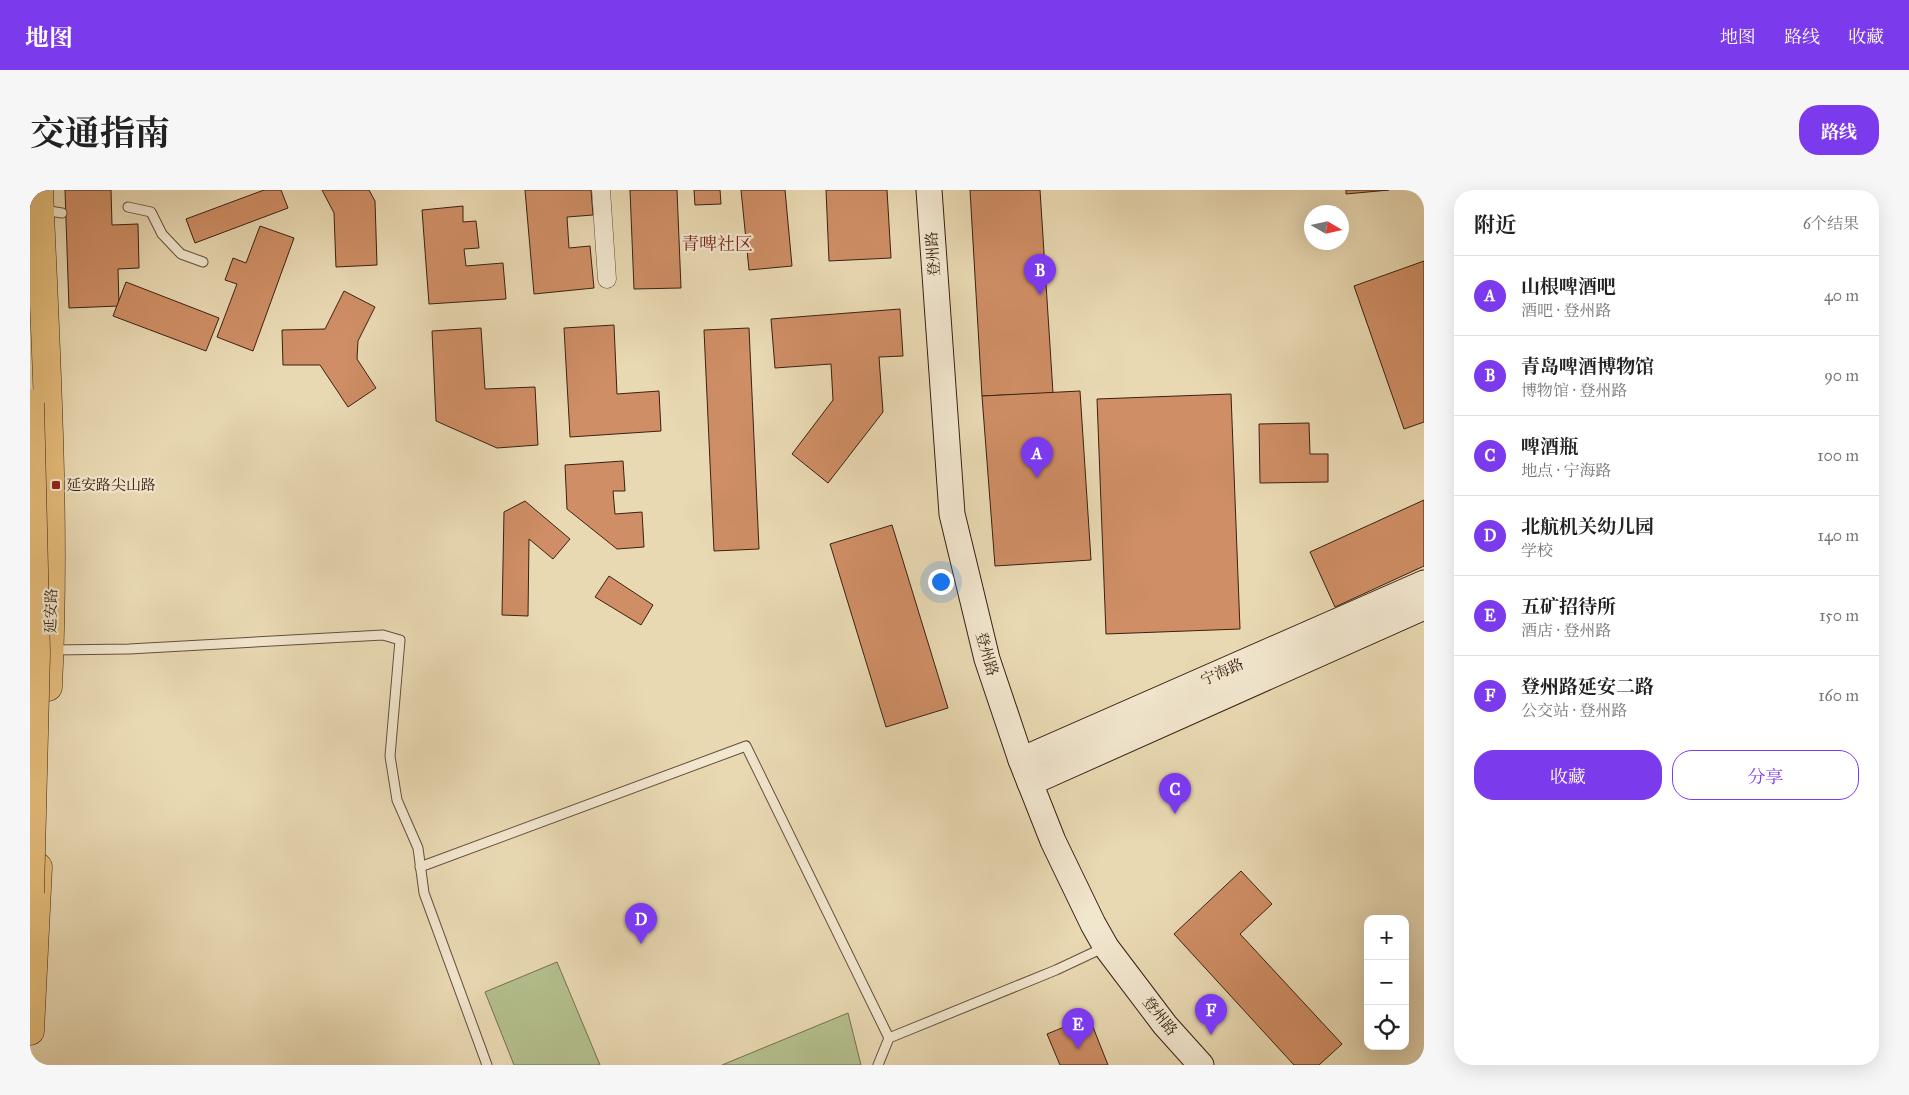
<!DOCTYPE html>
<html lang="zh">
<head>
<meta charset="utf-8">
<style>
	body { margin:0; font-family:"IM FELL Great Primer","Noto Serif SC",serif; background:#f6f6f6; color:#222 }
	.controls { position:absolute; right:15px; bottom:15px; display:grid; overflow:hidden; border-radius:10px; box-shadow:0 5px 20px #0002 }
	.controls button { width:45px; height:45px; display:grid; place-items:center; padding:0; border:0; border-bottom:1px solid #e0e0e0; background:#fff; color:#222; font:25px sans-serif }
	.compass { position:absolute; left:1274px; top:15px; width:45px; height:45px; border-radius:50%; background:#fff; box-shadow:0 5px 20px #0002; rotate:99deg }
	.you { position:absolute; left:910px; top:391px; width:18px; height:18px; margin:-12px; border:4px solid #fff; border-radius:50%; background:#1a73e8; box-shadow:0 0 0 8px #1a73e833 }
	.badge { display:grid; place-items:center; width:32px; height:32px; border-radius:50%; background:#7c3aed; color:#fff; font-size:16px; font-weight:700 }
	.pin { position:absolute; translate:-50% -41px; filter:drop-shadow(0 1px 2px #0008) }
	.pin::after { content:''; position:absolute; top:26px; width:18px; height:15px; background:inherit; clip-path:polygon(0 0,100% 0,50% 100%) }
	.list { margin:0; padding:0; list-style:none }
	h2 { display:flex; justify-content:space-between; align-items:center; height:65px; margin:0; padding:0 20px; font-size:21px }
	h2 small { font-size:16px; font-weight:400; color:#767676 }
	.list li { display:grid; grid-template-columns:32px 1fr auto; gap:15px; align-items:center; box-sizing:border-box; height:80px; padding:0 20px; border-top:1px solid #e0e0e0 }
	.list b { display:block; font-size:19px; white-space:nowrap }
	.list p { margin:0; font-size:16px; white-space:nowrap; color:#767676 }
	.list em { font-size:16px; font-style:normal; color:#767676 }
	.actions { display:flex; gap:10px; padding:15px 20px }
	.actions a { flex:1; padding:11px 0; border:1px solid #7c3aed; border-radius:20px; text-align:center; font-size:18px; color:#7c3aed }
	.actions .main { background:#7c3aed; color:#fff }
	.icon { flex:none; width:28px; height:28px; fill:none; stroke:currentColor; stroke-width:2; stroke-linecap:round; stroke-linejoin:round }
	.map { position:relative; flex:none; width:1394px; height:875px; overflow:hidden; border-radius:20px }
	header { display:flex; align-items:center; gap:30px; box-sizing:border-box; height:70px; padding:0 25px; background:#7c3aed; color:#fff }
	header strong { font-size:24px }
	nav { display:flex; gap:28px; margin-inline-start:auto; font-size:18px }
	.intro { display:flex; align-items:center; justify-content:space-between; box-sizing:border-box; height:120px; padding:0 30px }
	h1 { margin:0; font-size:35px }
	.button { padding:12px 22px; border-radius:20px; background:#7c3aed; color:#fff; font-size:18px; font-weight:700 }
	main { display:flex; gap:30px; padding:0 30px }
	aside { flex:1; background:#fff; border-radius:20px; box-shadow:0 5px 20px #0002 }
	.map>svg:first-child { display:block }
	.green { fill:#b4c08e; stroke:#777050 }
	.building { fill:#cf8e65; stroke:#3a2111 }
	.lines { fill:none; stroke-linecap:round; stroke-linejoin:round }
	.lane-casing { stroke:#664f3a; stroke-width:11 }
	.street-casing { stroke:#664f3a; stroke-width:19 }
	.secondary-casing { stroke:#3a2111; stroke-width:27 }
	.primary-casing { stroke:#3a2111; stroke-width:29 }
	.lane { stroke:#f1e6ce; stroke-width:9 }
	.street { stroke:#f1e6ce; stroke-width:18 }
	.secondary { stroke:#f1e6ce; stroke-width:25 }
	.primary { stroke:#e4bc7a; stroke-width:28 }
	.highway-bridge-casing { stroke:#3a2111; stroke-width:29; stroke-linecap:butt }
	.highway-bridge { stroke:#e4bc7a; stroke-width:28 }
	.poi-dot { fill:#8f2418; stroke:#f1e6ce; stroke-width:2 }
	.labels { text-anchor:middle; stroke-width:4.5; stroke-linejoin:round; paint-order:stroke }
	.street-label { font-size:15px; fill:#3a2111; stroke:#f1e6ce }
	.poi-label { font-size:15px; fill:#3a2111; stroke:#f1e6ce; text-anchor:start }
	.quarter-label { font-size:18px; fill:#7a1f14; stroke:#f1e6ce }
</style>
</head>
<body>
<header>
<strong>地图</strong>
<nav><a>地图</a><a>路线</a><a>收藏</a></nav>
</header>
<div class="intro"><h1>交通指南</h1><a class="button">路线</a></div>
<main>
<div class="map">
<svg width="1394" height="875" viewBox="0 0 1394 875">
	<rect width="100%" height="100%" fill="#e9d9b3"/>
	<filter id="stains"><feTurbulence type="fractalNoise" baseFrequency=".004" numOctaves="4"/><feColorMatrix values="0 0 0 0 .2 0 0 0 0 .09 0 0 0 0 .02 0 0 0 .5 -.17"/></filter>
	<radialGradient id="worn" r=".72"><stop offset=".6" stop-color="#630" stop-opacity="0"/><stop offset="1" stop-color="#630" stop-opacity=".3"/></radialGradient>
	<!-- green -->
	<g class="green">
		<path d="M527,772L570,875H484L455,802Z"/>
		<path d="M818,823L831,875H692Z"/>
	</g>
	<!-- building -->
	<g class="building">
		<path d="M35,0H81L82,35L108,34L109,78L88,79L89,116L39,118Z"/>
		<path d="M234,0H251L258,18L165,53L156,29Z"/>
		<path d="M292,0H339L345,11L347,75L306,77L304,23Z"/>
		<path d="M495,0H561L563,25L537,27L539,58L560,56L564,98L504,104Z"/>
		<path d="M600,0H647L651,98L604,99Z"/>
		<path d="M664,0H690L691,14L665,15Z"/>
		<path d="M711,0H755L762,76L719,80Z"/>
		<path d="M796,0H857L861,68L799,71Z"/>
		<path d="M940,0H1010L1023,203L952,206Z"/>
		<path d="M1316,0H1359L1316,4Z"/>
		<path d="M433,16V32L446,31L449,58L434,59L436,76L473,73L476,109L399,114L392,20Z"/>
		<path d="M230,36L264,48L223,161L187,147L207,94L195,90L203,68L216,73Z"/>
		<path d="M1394,71V232L1374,239L1324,96Z"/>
		<path d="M96,92L189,128L176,161L83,126Z"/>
		<path d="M314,101L345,117L328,151L327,169L346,198L318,217L290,175H253L252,140L295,139Z"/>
		<path d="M870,119L873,166L849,167L853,222L798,293L762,264L803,210L801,174L745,178L741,129Z"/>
		<path d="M584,135L587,204L629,201L631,241L540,247L534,138Z"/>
		<path d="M451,138L455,199L505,197L508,255L467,258L406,231L402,141Z"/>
		<path d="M719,138L729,359L684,361L674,140Z"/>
		<path d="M1050,201L1061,370L965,376L952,206Z"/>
		<path d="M1201,204L1210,439L1076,444L1067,209Z"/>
		<path d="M1279,233L1280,264H1298V292L1230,293L1229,234Z"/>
		<path d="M593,271L595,301H583L585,324L612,322L614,357L587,359L537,319L535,275Z"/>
		<path d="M1394,310V376L1305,417L1280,362Z"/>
		<path d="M495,311L540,349L523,369L499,349L498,426L472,425L474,322Z"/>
		<path d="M862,335L918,518L856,537L800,354Z"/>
		<path d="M579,386L623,415L611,435L565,407Z"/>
		<path d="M1211,681L1242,714L1210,744L1312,854L1289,875H1264L1144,744Z"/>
		<path d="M1059,827L1078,875H1030L1017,844Z"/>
	</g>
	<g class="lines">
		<defs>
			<g id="lane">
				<path d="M98,17L121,22L132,44L151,64L173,72"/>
				<path d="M13,20L32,23"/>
				<path d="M22,460L99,459L353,445L370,450L360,566L367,610L388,658L394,703L457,875"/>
				<path d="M390,677L716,556L859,848"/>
				<path d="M848,875L859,848L1026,780L1075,757"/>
			</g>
			<path id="street" d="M571,0L577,89"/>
			<g id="secondary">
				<path d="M899,0L922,324L957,469L991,570L1023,651L1063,734L1076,757L1135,835L1171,875"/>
				<path d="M991,570L1394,393"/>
				<path d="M1000,593L1394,417"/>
			</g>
			<g id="primary">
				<path d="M9,0C16,166 26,332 18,497"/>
				<path d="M0,841L8,677"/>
			</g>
		</defs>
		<!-- lane casing -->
		<use href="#lane" class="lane-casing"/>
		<!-- street casing -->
		<use href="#street" class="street-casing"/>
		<!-- secondary casing -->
		<use href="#secondary" class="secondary-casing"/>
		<!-- primary casing -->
		<use href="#primary" class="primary-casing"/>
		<!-- lane -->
		<use href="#lane" class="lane"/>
		<!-- street -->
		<use href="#street" class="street"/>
		<!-- secondary -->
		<use href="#secondary" class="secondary"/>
		<!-- primary -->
		<use href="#primary" class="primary"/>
		<defs>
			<path id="highway-bridge" d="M0,213L6,463L0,703"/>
		</defs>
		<!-- highway-bridge casing -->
		<use href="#highway-bridge" class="highway-bridge-casing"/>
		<!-- highway-bridge -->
		<use href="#highway-bridge" class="highway-bridge"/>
	</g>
	<!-- markers -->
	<rect class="poi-dot" x="21" y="290" width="10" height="10" rx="2.5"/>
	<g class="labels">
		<!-- street labels -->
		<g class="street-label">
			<text transform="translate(903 64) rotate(-94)" y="5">登州路</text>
			<text transform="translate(21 421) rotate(-89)" y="5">延安路</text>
			<text transform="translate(957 464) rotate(74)" y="5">登州路</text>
			<text transform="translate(1192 482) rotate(-24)" y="5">宁海路</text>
			<text transform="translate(1130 826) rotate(51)" y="5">登州路</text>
		</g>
		<!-- poi labels -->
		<g class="poi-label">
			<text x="36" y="300">延安路尖山路</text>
		</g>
		<!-- quarter labels -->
		<g class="quarter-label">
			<text x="687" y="60">青啤社区</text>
		</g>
	</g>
	<rect width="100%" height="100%" filter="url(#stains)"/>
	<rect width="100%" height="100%" fill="url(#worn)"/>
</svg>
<div class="controls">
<button>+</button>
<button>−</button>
<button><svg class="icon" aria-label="locate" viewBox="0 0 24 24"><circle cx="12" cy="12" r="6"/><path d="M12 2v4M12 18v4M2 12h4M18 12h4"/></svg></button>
</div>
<svg class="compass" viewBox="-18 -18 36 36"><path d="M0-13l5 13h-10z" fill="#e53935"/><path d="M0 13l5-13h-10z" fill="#767676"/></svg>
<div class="you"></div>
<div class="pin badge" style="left:1007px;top:288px">A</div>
<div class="pin badge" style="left:1010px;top:105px">B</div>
<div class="pin badge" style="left:1145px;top:624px">C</div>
<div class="pin badge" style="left:611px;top:754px">D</div>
<div class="pin badge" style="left:1048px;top:859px">E</div>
<div class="pin badge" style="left:1181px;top:845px">F</div>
</div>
<aside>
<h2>附近<small>6个结果</small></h2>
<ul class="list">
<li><span class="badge">A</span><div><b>山根啤酒吧</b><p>酒吧 · 登州路</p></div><em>40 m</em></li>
<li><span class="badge">B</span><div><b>青岛啤酒博物馆</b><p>博物馆 · 登州路</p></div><em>90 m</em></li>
<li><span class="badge">C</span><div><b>啤酒瓶</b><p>地点 · 宁海路</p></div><em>100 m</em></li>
<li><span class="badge">D</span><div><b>北航机关幼儿园</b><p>学校</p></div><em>140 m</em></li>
<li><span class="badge">E</span><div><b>五矿招待所</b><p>酒店 · 登州路</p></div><em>150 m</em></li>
<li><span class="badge">F</span><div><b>登州路延安二路</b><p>公交站 · 登州路</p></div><em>160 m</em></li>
</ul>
<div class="actions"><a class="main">收藏</a><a>分享</a></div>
</aside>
</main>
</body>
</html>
